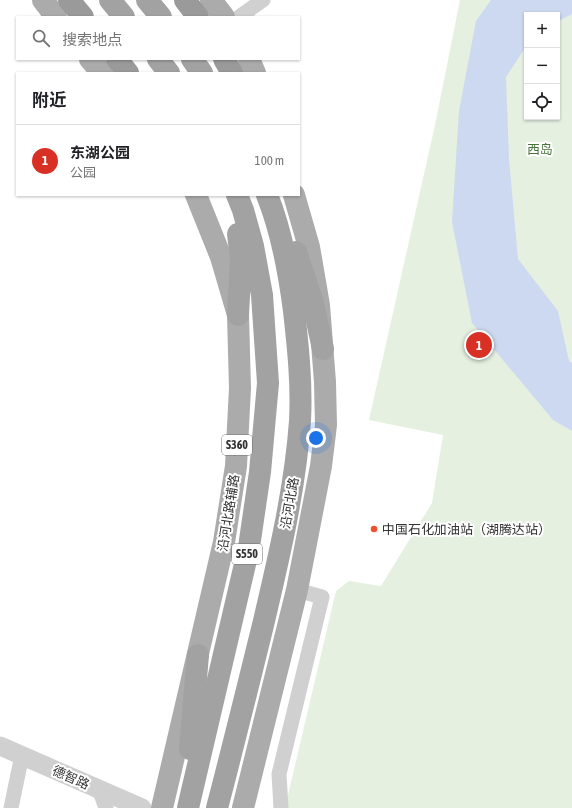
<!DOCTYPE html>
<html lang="zh">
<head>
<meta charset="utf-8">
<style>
	body { margin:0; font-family:"Asap Condensed","Noto Sans SC",sans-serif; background:#f6f6f6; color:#202124 }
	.controls { position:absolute; right:12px; top:12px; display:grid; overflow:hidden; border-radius:0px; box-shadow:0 1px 3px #0004 }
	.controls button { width:36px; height:36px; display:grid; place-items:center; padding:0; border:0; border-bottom:1px solid #e0e0e0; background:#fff; color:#202124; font:20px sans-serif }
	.you { position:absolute; left:316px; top:438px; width:14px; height:14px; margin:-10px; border:3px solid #fff; border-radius:50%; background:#1a73e8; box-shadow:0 0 0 6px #1a73e833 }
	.badge { display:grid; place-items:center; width:26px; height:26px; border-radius:50%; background:#d93025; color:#fff; font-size:13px; font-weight:700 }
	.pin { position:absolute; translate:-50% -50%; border:2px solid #fff; box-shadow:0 1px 4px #0006 }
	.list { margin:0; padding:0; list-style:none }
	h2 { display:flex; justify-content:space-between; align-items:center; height:52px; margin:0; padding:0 16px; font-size:17px }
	h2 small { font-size:13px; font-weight:400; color:#757577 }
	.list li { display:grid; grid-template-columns:26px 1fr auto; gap:12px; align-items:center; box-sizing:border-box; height:72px; padding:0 16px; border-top:1px solid #e0e0e0 }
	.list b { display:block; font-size:15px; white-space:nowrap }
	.list p { margin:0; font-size:13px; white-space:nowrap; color:#757577 }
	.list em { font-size:13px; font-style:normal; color:#757577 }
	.icon { flex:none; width:22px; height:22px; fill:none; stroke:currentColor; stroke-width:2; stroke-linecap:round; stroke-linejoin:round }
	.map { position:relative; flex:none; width:572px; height:808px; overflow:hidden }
	.search { position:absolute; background:#fff; box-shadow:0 1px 3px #0004; left:16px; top:16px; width:284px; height:44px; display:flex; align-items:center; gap:10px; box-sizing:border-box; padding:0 14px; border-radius:0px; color:#757577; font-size:15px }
	.panel { position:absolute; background:#fff; box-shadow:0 1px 3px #0004; left:16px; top:72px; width:284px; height:124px; border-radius:0px }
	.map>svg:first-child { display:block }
	.green { fill:#e5f0e1; fill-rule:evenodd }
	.water { fill:#ccd9f0 }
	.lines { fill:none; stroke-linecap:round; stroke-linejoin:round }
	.minor { stroke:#d0d0d0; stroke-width:15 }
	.tertiary { stroke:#d0d0d0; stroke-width:19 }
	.primary { stroke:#ababab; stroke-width:22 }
	.trunk { stroke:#a2a2a2; stroke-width:22 }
	.motorway { stroke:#9a9a9a; stroke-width:22 }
	.poi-dot { fill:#f24f2d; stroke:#fff; stroke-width:1.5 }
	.labels { text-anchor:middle; stroke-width:4; stroke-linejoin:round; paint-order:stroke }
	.shield { fill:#fff; stroke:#707070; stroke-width:1 }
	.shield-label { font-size:12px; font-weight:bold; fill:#333 }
	.park-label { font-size:13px; fill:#48733b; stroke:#fff }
	.street-label { font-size:13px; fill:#333; stroke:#fff }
	.poi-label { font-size:13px; fill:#333; stroke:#fff; text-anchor:start }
</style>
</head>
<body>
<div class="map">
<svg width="572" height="808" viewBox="0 0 572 808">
	<rect width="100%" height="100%" fill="#fff"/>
	<!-- green -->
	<path class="green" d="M460,0H572V808H285L336,591L349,581L381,586L432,503L443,435L369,420L435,125ZM527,15H557V117H527Z"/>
	<!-- water -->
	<path class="water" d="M491,0H572V14L557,22V15H527V45L506,77L509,159L518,259L558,311L569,361L572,363V431L553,420L472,323L452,222L459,111L476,21Z"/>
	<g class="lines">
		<!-- minor -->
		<g class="minor">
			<path d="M239,17L263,0"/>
			<path d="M99,789L106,808"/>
			<path d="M11,808L22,755"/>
			<path d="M281,808L279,774L322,597L297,590"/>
		</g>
		<!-- tertiary -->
		<path class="tertiary" d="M0,746L142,808"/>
		<!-- primary -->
		<g class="primary">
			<path d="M43,0L56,17"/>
			<path d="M211,0L224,17"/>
			<path d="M90,59L102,73"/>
			<path d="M249,59L255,73"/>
			<path d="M162,808L224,542L236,466L240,388L238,315L221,257L196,195"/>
			<path d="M243,808L297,590L321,466L326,425L325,382L319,305L309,247L294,195"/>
		</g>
		<!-- trunk -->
		<g class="trunk">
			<path d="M110,0L124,17"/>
			<path d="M147,0L161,17"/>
			<path d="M158,59L169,73"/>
			<path d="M192,59L202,73"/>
			<path d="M296,252L313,303L323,349"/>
			<path d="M238,315L241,258L238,234"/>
			<path d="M190,749L198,655"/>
			<path d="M188,808L249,547L260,472L268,383L262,295L253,246L243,210L237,195"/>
			<path d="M217,808C233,747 248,686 263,625C279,557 295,490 300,421C302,384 298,347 294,311C289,272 282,232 267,195"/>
		</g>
		<!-- motorway -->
		<g class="motorway">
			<path d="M69,0L83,17"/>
			<path d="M185,0L198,17"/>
			<path d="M117,59L128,73"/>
			<path d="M224,59L232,73"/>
		</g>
	</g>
	<!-- markers -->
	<circle class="poi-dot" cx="374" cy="529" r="4"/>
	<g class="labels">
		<!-- shield labels -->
		<g class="shield">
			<rect x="222" y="435" width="30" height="20" rx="3"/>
			<rect x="232" y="544" width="30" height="20" rx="3"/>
		</g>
		<g class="shield-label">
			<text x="237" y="449">S360</text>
			<text x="247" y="558">S550</text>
		</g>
		<!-- park labels -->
		<g class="park-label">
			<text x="540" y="154">西岛</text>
		</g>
		<!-- street labels -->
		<g class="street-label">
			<text transform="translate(289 503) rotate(-80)" y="5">沿河北路</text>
			<text transform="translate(228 513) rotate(-81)" y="5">沿河北路辅路</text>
			<text transform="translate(71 777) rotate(24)" y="5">德智路</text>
		</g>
		<!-- poi labels -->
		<g class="poi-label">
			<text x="382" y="534">中国石化加油站（湖腾达站）</text>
		</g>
	</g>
</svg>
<div class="controls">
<button>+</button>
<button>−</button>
<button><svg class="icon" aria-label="locate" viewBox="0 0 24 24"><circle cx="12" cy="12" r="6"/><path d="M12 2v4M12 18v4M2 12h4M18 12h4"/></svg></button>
</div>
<div class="you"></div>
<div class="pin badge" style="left:479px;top:345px">1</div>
<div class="search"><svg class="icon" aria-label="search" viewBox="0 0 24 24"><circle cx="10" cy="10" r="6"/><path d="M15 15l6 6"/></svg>搜索地点</div>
<section class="panel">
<h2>附近<small></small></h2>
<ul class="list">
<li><span class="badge">1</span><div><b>东湖公园</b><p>公园</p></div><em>100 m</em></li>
</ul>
</section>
</div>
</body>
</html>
